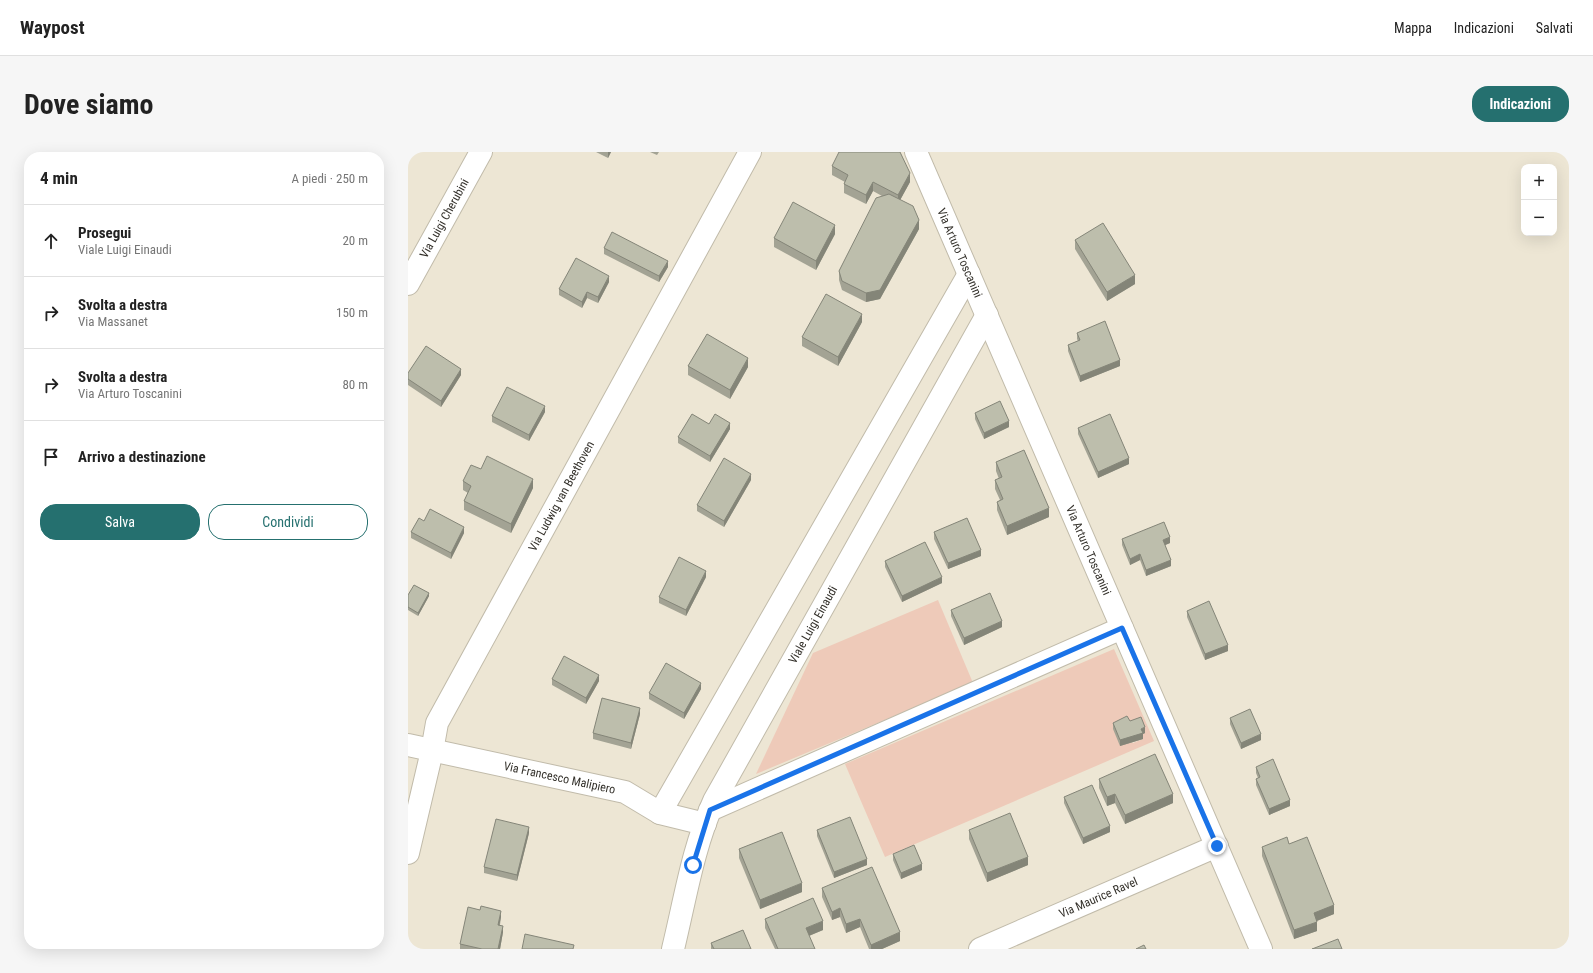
<!DOCTYPE html>
<html lang="it">
<head>
<meta charset="utf-8">
<style>
	body { margin:0; font-family:"Roboto Condensed",sans-serif; background:#f6f6f6; color:#222 }
	.controls { position:absolute; right:12px; top:12px; display:grid; overflow:hidden; border-radius:8px; box-shadow:0 4px 16px #0002 }
	.controls button { width:36px; height:36px; display:grid; place-items:center; padding:0; border:0; border-bottom:1px solid #e0e0e0; background:#fff; color:#222; font:20px sans-serif }
	.stop { position:absolute; width:12px; height:12px; margin:-9px; border:3px solid #1a73e8; border-radius:50%; background:#fff }
	.stop.end { background:#1a73e8; border-color:#fff; box-shadow:0 1px 4px #0008 }
	.list { margin:0; padding:0; list-style:none }
	h2 { display:flex; justify-content:space-between; align-items:center; height:52px; margin:0; padding:0 16px; font-size:17px }
	h2 small { font-size:13px; font-weight:400; color:#767676 }
	.list li { display:grid; grid-template-columns:26px 1fr auto; gap:12px; align-items:center; box-sizing:border-box; height:72px; padding:0 16px; border-top:1px solid #e0e0e0 }
	.list b { display:block; font-size:15px; white-space:nowrap }
	.list p { margin:0; font-size:13px; white-space:nowrap; color:#767676 }
	.list em { font-size:13px; font-style:normal; color:#767676 }
	.actions { display:flex; gap:8px; padding:12px 16px }
	.actions a { flex:1; padding:9px 0; border:1px solid #25706f; border-radius:16px; text-align:center; font-size:14px; color:#25706f }
	.actions .main { background:#25706f; color:#fff }
	.icon { flex:none; width:22px; height:22px; fill:none; stroke:currentColor; stroke-width:2; stroke-linecap:round; stroke-linejoin:round }
	.map { position:relative; flex:none; width:1161px; height:797px; overflow:hidden; border-radius:16px }
	header { display:flex; align-items:center; gap:24px; box-sizing:border-box; height:56px; padding:0 20px; background:#fff; border-bottom:1px solid #e0e0e0 }
	header strong { font-size:19px }
	nav { display:flex; gap:22px; margin-inline-start:auto; font-size:14px }
	.intro { display:flex; align-items:center; justify-content:space-between; box-sizing:border-box; height:96px; padding:0 24px }
	h1 { margin:0; font-size:28px }
	.button { padding:10px 18px; border-radius:16px; background:#25706f; color:#fff; font-size:14px; font-weight:700 }
	main { display:flex; gap:24px; padding:0 24px }
	aside { flex:1; background:#fff; border-radius:16px; box-shadow:0 4px 16px #0002 }
	.map>svg:first-child { display:block }
	.green { fill:#eecab9; fill-rule:evenodd }
	.lines { fill:none; stroke-linecap:round; stroke-linejoin:round }
	.minor-casing { stroke:#c1bbaa; stroke-width:24 }
	.minor { stroke:#fff; stroke-width:22 }
	.wall { fill:#a3a394 }
	.shaded-wall { fill:#848578 }
	.building { fill:#bdbeac; stroke:#848578 }
	.route { stroke:#1a73e8; stroke-width:5 }
	.labels { text-anchor:middle; stroke-width:3; stroke-linejoin:round; paint-order:stroke }
	.street-label { font-size:12px; fill:#34312b; stroke:#ede6d4 }
</style>
</head>
<body>
<header>
<strong>Waypost</strong>
<nav><a>Mappa</a><a>Indicazioni</a><a>Salvati</a></nav>
</header>
<div class="intro"><h1>Dove siamo</h1><a class="button">Indicazioni</a></div>
<main>
<aside>
<h2>4 min<small>A piedi · 250 m</small></h2>
<ul class="list">
<li><svg class="icon" aria-label="ahead" viewBox="0 0 24 24"><path d="M12 20V5M6 11l6-6 6 6"/></svg><div><b>Prosegui</b><p>Viale Luigi Einaudi</p></div><em>20 m</em></li>
<li><svg class="icon" aria-label="right" viewBox="0 0 24 24"><path d="M7 20v-9h11M14 6l5 5-5 5"/></svg><div><b>Svolta a destra</b><p>Via Massanet</p></div><em>150 m</em></li>
<li><svg class="icon" aria-label="right" viewBox="0 0 24 24"><path d="M7 20v-9h11M14 6l5 5-5 5"/></svg><div><b>Svolta a destra</b><p>Via Arturo Toscanini</p></div><em>80 m</em></li>
<li><svg class="icon" aria-label="arrive" viewBox="0 0 24 24"><path d="M6 21V4h12l-3 4 3 4H6"/></svg><div><b>Arrivo a destinazione</b></div></li>
</ul>
<div class="actions"><a class="main">Salva</a><a>Condividi</a></div>
</aside>
<div class="map">
<svg width="1161" height="797" viewBox="0 0 1161 797">
	<rect width="100%" height="100%" fill="#ede6d4"/>
	<!-- green -->
	<g class="green">
		<path d="M530,448L565,531L348,622L405,501Z"/>
		<path d="M706,497L746,589L477,705L437,612ZM719,570L735,586V587L725,591L705,577Z"/>
	</g>
	<g class="lines">
		<defs>
			<g id="minor">
				<path id="s1" d="M508,0L853,797"/>
				<path id="s2" d="M0,132L73,0"/>
				<path id="s3" d="M0,593L217,640L252,661L297,672"/>
				<path d="M302,658L714,476"/>
				<path d="M252,661L561,122"/>
				<path id="s4" d="M0,701L24,599L29,571L342,0"/>
				<path id="s5" d="M265,797C277,748 285,695 306,649L579,163"/>
				<path id="s6" d="M572,797L809,694"/>
			</g>
		</defs>
		<!-- minor casing -->
		<use href="#minor" class="minor-casing"/>
		<!-- minor -->
		<use href="#minor" class="minor"/>
	</g>
	<!-- wall -->
	<g class="wall">
		<path d="M188,0H203L200,6Z"/>
		<path d="M242,0H251L249,3Z"/>
		<path d="M424,14L502,30L492,48L511,77L472,147L458,150L434,138L431,128V119L474,44L465,39L458,52L436,41V32L437,30L424,23Z"/>
		<path d="M427,82L408,118L366,95V86Z"/>
		<path d="M667,88L727,132L699,149L667,97Z"/>
		<path d="M196,96L260,115L251,130L196,102Z"/>
		<path d="M201,130L190,151L179,146L174,156L151,143V137Z"/>
		<path d="M454,170L430,214L394,194V185Z"/>
		<path d="M669,181L712,214L672,230L660,199V193L670,189L669,187Z"/>
		<path d="M280,214L340,215L322,247L280,223Z"/>
		<path d="M0,221L53,223L33,255L0,233Z"/>
		<path d="M137,260L121,289L84,270V264Z"/>
		<path d="M567,261L601,275L576,287L567,267Z"/>
		<path d="M301,272L322,277L302,310L270,291V285Z"/>
		<path d="M670,276L721,312L690,326L670,282Z"/>
		<path d="M588,310L641,365L599,383L589,358V350L592,348L587,337V328L591,327L588,319Z"/>
		<path d="M73,317L125,336L103,381L56,358V349L60,341L55,338V329Z"/>
		<path d="M343,328L316,375L289,359V353Z"/>
		<path d="M16,369L56,381L43,407L3,386V380Z"/>
		<path d="M526,380L573,404L540,417L526,387Z"/>
		<path d="M714,387L762,391L757,393L763,414L738,424L732,408L722,413L714,393Z"/>
		<path d="M477,409L534,431L494,450L477,415Z"/>
		<path d="M298,425L278,464L251,451V445Z"/>
		<path d="M0,443L21,444L10,464L0,458Z"/>
		<path d="M543,458L594,475L556,493L543,464Z"/>
		<path d="M779,459L820,499L797,508L779,465Z"/>
		<path d="M144,527L191,529L178,552L144,533Z"/>
		<path d="M293,537L276,567L241,547V541Z"/>
		<path d="M232,562L223,597L185,587V581Z"/>
		<path d="M822,566L853,588L833,597L822,572Z"/>
		<path d="M722,569L737,581L735,582V587L712,594L705,577V571Z"/>
		<path d="M848,615L882,654L861,663L848,633V627L850,626L848,621Z"/>
		<path d="M691,627L765,651L717,672L707,651L699,654L691,636Z"/>
		<path d="M656,645L702,680L675,692L656,651Z"/>
		<path d="M409,678L459,713L426,726L409,684Z"/>
		<path d="M561,678L620,713L579,730L561,687Z"/>
		<path d="M121,681L109,729L76,721V715Z"/>
		<path d="M881,692L926,762L909,769V779L886,787L854,704V695Z"/>
		<path d="M331,697L394,740L352,757L331,706Z"/>
		<path d="M485,702L514,718L493,727L485,708Z"/>
		<path d="M414,736L492,789L474,797H461L452,775L438,781L432,765L424,768L414,745Z"/>
		<path d="M93,765L92,773L95,780L92,797H52V792Z"/>
		<path d="M357,767L415,778L401,784L407,797H367L357,776Z"/>
		<path d="M303,791L343,797H303Z"/>
	</g>
	<!-- shaded-wall -->
	<g class="shaded-wall">
		<path d="M200,0H203L200,6Z"/>
		<path d="M502,21V30L490,52V43Z"/>
		<path d="M465,30V39L458,52V43Z"/>
		<path d="M511,68V77L472,147L458,150V141Z"/>
		<path d="M427,73V82L408,118V109Z"/>
		<path d="M260,109V115L251,130V124Z"/>
		<path d="M727,123V132L699,149V140Z"/>
		<path d="M201,124V130L190,151V145Z"/>
		<path d="M179,140V146L174,156V150Z"/>
		<path d="M454,162V170L430,214V205Z"/>
		<path d="M340,206V215L322,247V238Z"/>
		<path d="M712,208V214L672,230V224Z"/>
		<path d="M53,217V223L33,255V249Z"/>
		<path d="M137,254V260L121,289V283Z"/>
		<path d="M601,269V275L576,287V281Z"/>
		<path d="M322,271V277L302,310V304Z"/>
		<path d="M721,306V312L690,326V320Z"/>
		<path d="M343,322V328L316,375V369Z"/>
		<path d="M125,327V336L103,381V372Z"/>
		<path d="M641,356V365L599,383V374Z"/>
		<path d="M56,375V381L43,407V401Z"/>
		<path d="M762,385V391L755,394V388Z"/>
		<path d="M573,398V404L540,417V411Z"/>
		<path d="M732,402V408L722,413V407Z"/>
		<path d="M763,408V414L738,424V418Z"/>
		<path d="M298,419V425L278,464V458Z"/>
		<path d="M534,425V431L494,450V444Z"/>
		<path d="M21,441V444L10,464V461Z"/>
		<path d="M594,469V475L556,493V486Z"/>
		<path d="M820,493V499L797,508V502Z"/>
		<path d="M191,523V529L178,552V546Z"/>
		<path d="M293,531V537L276,567V561Z"/>
		<path d="M232,556V562L223,597V591Z"/>
		<path d="M737,575V581L735,582V587L712,594V588Z"/>
		<path d="M853,582V588L833,597V591Z"/>
		<path d="M707,642V651L699,654V645Z"/>
		<path d="M765,642V651L717,672V663Z"/>
		<path d="M882,648V654L861,663V657Z"/>
		<path d="M702,674V680L675,692V686Z"/>
		<path d="M121,675V681L109,729V723Z"/>
		<path d="M620,705V713L579,730V721Z"/>
		<path d="M459,707V713L426,726V720Z"/>
		<path d="M514,712V718L493,727V721Z"/>
		<path d="M394,731V740L352,757V748Z"/>
		<path d="M926,753V762L906,770V761Z"/>
		<path d="M432,756V765L424,768V760Z"/>
		<path d="M93,759V765L90,779V773Z"/>
		<path d="M452,767V775L438,781V772Z"/>
		<path d="M415,769V778L398,785V776Z"/>
		<path d="M909,770V779L886,787V778Z"/>
		<path d="M95,774V780L92,797H90Z"/>
		<path d="M492,780V789L474,797H463V793Z"/>
	</g>
	<!-- building -->
	<g class="building">
		<path d="M431,0H492L502,21L490,43L465,30L458,43L436,32L440,23L424,14Z"/>
		<path d="M481,42L505,54L511,68L472,138L458,141L434,129L431,119L468,46Z"/>
		<path d="M385,50L427,73L408,109L366,86Z"/>
		<path d="M695,71L727,123L699,140L667,88Z"/>
		<path d="M204,80L260,109L251,124L196,96Z"/>
		<path d="M168,106L201,124L190,145L179,140L174,150L151,137Z"/>
		<path d="M418,142L454,162L430,205L394,185Z"/>
		<path d="M697,169L712,208L672,224L660,193L672,188L669,181Z"/>
		<path d="M299,182L340,206L322,238L280,214Z"/>
		<path d="M18,194L53,217L33,249L0,227V221Z"/>
		<path d="M99,235L137,254L121,283L84,264Z"/>
		<path d="M592,249L601,269L576,281L567,261Z"/>
		<path d="M284,262L301,272L307,262L322,271L302,304L270,285Z"/>
		<path d="M702,262L721,306L690,320L670,276Z"/>
		<path d="M616,298L641,356L599,374L589,350L595,347L587,328L594,325L588,310Z"/>
		<path d="M79,304L125,327L103,372L56,349L63,334L55,329L63,313L73,317Z"/>
		<path d="M316,306L343,322L316,369L289,353Z"/>
		<path d="M22,357L56,375L43,401L3,380L11,366L16,369Z"/>
		<path d="M559,366L573,398L540,411L526,380Z"/>
		<path d="M756,370L762,385L755,388L763,408L738,418L732,402L722,407L714,387Z"/>
		<path d="M517,390L534,425L494,444L477,409Z"/>
		<path d="M271,405L298,419L278,458L251,445Z"/>
		<path d="M6,433L21,441L10,461L0,455V443Z"/>
		<path d="M582,441L594,469L556,486L543,458Z"/>
		<path d="M801,449L820,493L797,502L779,459Z"/>
		<path d="M156,504L191,523L178,546L144,527Z"/>
		<path d="M258,511L293,531L276,561L241,541Z"/>
		<path d="M194,546L232,556L223,591L185,581Z"/>
		<path d="M842,557L853,582L833,591L822,566Z"/>
		<path d="M719,564L722,569L733,565L737,575L733,577L735,581L712,588L705,571Z"/>
		<path d="M747,602L765,642L717,663L707,642L699,645L691,627Z"/>
		<path d="M865,607L882,648L861,657L848,627L852,625L848,615Z"/>
		<path d="M684,633L702,674L675,686L656,645Z"/>
		<path d="M602,661L620,705L579,721L561,678Z"/>
		<path d="M442,665L459,707L426,720L409,678Z"/>
		<path d="M88,667L121,675L109,723L76,715Z"/>
		<path d="M374,680L394,731L352,748L331,697Z"/>
		<path d="M879,685L881,692L899,685L926,753L906,761L909,770L886,778L854,695Z"/>
		<path d="M506,693L514,712L493,721L485,702Z"/>
		<path d="M464,715L492,780L463,793L452,767L438,772L432,756L424,760L414,736Z"/>
		<path d="M405,746L415,769L398,776L407,797H370L357,767Z"/>
		<path d="M73,754L93,759L90,773L95,774L90,797H74L52,792L60,755L72,758Z"/>
		<path d="M335,778L343,797H306L303,791Z"/>
		<path d="M117,782L166,793L165,797H114Z"/>
		<path d="M930,787L934,797H904Z"/>
		<path d="M736,793L738,797H728Z"/>
	</g>
	<g class="lines">
		<!-- route -->
		<path class="route" d="M285,713L302,658L714,476L809,694"/>
	</g>
	<g class="labels">
		<!-- street labels -->
		<g class="street-label">
			<text dy="4" stroke="none"><textPath href="#s2" startOffset="75">Via Luigi Cherubini</textPath></text>
			<text dy="4" stroke="none"><textPath href="#s1" startOffset="110">Via Arturo Toscanini</textPath></text>
			<text dy="4" stroke="none"><textPath href="#s4" startOffset="392">Via Ludwig van Beethoven</textPath></text>
			<text dy="4" stroke="none"><textPath href="#s1" startOffset="434">Via Arturo Toscanini</textPath></text>
			<text dy="4" stroke="none"><textPath href="#s5" startOffset="356">Viale Luigi Einaudi</textPath></text>
			<text dy="4" stroke="none"><textPath href="#s3" startOffset="155">Via Francesco Malipiero</textPath></text>
			<text dy="4" stroke="none"><textPath href="#s6" startOffset="129">Via Maurice Ravel</textPath></text>
		</g>
	</g>
</svg>
<div class="controls">
<button>+</button>
<button>−</button>
</div>
<div class="stop" style="left:285px;top:713px"></div>
<div class="stop end" style="left:809px;top:694px"></div>
</div>
</main>
</body>
</html>
